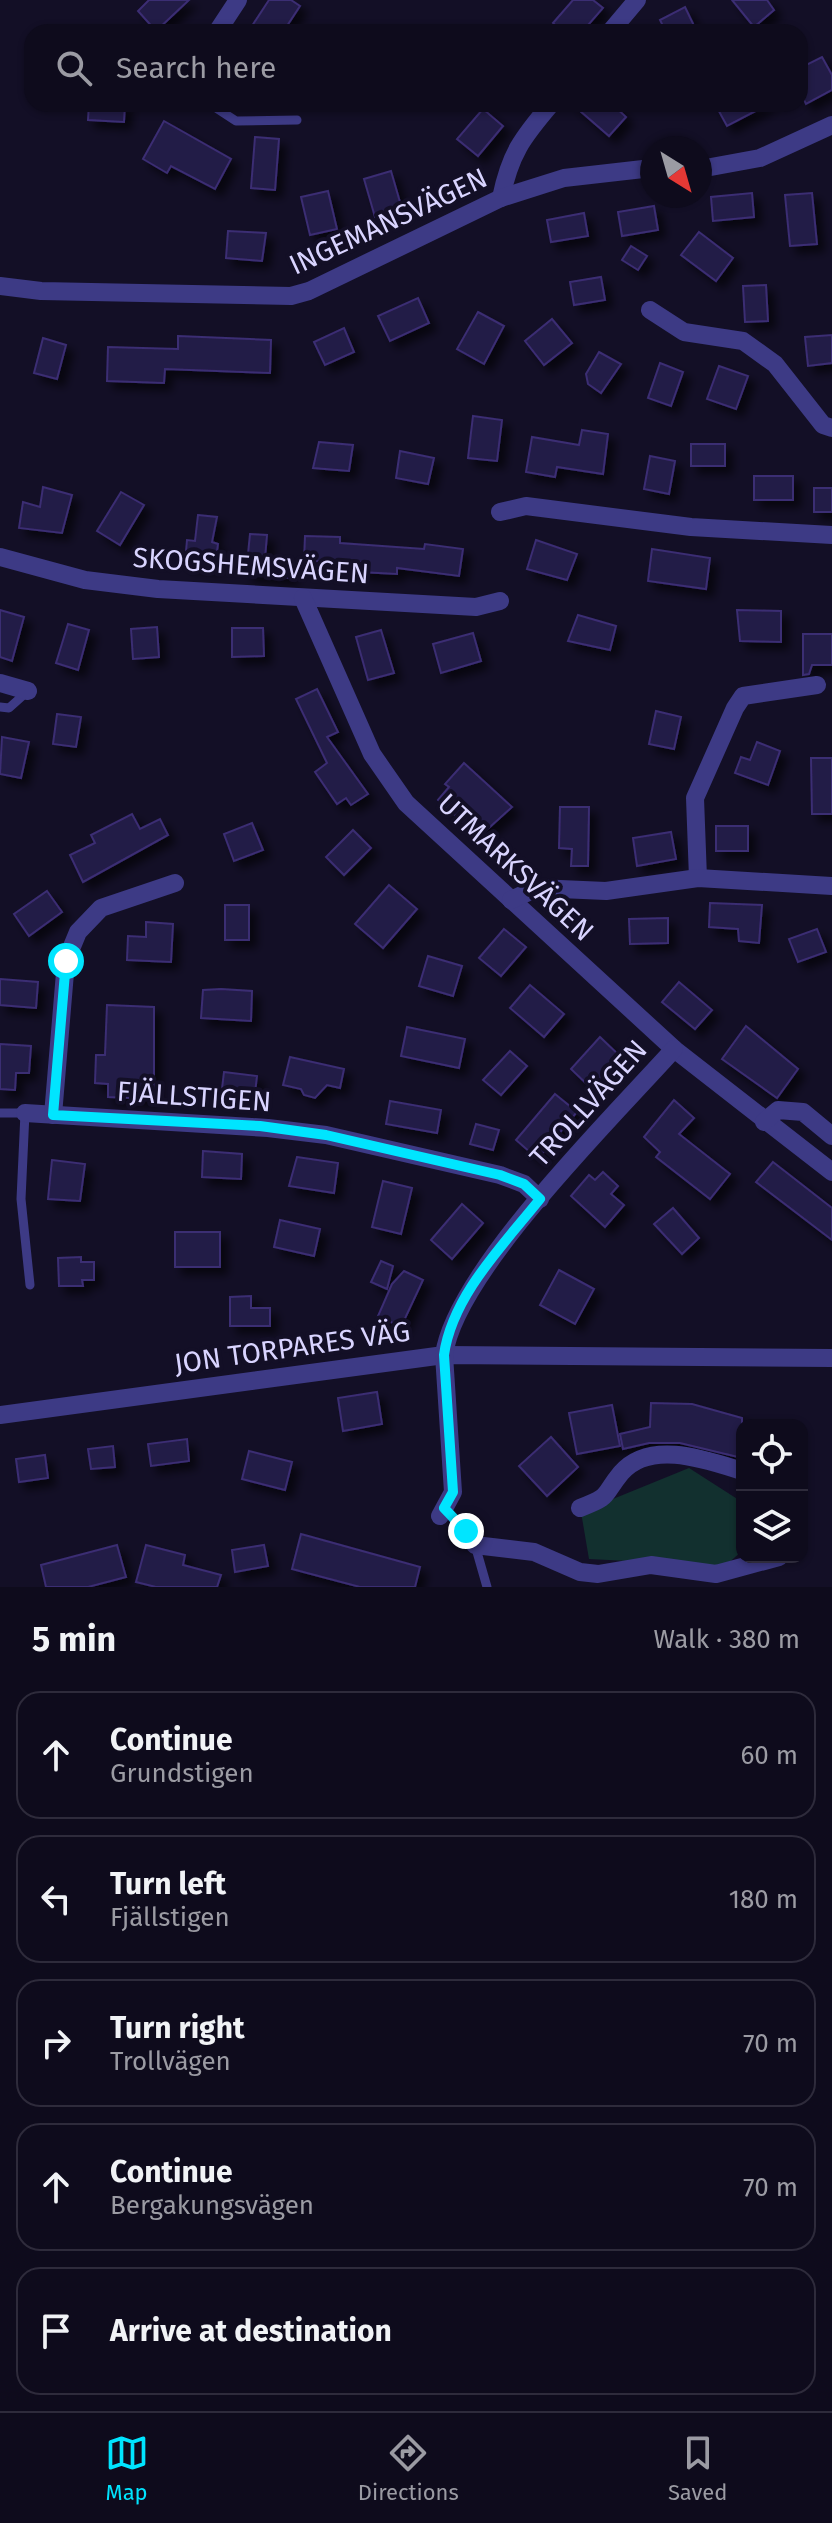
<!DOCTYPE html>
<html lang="en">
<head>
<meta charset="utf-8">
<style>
	body { margin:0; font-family:"Fira Sans",sans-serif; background:#1c1929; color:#f1f3f6 }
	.controls { position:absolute; right:24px; bottom:24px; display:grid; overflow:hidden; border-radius:16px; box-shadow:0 2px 6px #0004 }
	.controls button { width:72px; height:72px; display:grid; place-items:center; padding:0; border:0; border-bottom:2px solid #2e2b3b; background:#0e0b1c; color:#f1f3f6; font:40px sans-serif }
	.compass { position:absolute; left:640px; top:136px; width:72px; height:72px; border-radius:50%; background:#0e0b1c; box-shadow:0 2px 6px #0004; rotate:143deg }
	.stop { position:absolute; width:24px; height:24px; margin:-18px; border:6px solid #00e5ff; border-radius:50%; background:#fff }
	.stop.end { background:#00e5ff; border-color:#fff; box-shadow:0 2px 8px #0008 }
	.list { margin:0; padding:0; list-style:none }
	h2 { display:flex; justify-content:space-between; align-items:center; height:104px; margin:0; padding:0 32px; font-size:34px }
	h2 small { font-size:26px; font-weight:400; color:#9b9ba3 }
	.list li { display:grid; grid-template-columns:52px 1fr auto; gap:24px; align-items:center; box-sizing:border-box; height:128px; margin:0 16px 16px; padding:0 16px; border:2px solid #2e2b3b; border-radius:24px }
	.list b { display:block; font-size:30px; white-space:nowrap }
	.list p { margin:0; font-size:26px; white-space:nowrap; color:#9b9ba3 }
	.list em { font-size:26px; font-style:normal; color:#9b9ba3 }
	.icon { flex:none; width:44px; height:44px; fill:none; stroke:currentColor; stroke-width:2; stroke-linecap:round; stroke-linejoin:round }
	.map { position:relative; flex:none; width:832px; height:1587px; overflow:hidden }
	.search { position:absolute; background:#0e0b1c; box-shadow:0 2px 6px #0004; left:24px; right:24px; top:24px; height:88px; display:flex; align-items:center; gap:20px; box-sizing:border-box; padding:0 28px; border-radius:24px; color:#9b9ba3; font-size:30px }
	.sheet { height:824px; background:#0e0b1c }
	nav { display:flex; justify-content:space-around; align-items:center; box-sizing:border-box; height:112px; border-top:2px solid #2e2b3b; background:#0e0b1c; font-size:22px; color:#9b9ba3 }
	nav a { display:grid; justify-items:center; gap:4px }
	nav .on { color:#00e5ff }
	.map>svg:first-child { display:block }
	.green { fill:#12302f }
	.building { fill:#241b47; stroke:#3b2d73; stroke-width:2; filter:url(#shadow) }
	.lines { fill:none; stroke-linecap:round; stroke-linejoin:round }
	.lane { stroke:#3d3a85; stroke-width:9 }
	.street { stroke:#3d3a85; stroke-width:18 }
	.route { stroke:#00e5ff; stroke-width:10 }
	.labels { text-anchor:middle; stroke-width:8; stroke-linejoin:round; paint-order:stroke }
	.street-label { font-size:28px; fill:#d9d4ff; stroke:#130f26 }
</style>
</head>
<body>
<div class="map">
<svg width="832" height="1587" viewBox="0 0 832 1587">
	<defs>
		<filter id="shadow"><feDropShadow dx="7" dy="7" stdDeviation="4" flood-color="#0009"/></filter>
	</defs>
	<rect width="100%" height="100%" fill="#130f26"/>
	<!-- green -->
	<path class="green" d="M689,1468L742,1502V1551L725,1566L589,1559L581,1512Z"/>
	<!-- building -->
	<g class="building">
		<path d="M149,0H189L156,31L138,11Z"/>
		<path d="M269,0H291L300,6L283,32H248Z"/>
		<path d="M573,0H593L603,8L582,32H563L553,23Z"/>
		<path d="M732,0H767L774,10L754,27Z"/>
		<path d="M685,7L697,32H666L660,20Z"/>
		<path d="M822,57L832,75V90L806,104L800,92V68Z"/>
		<path d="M89,104H125L124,122L88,120Z"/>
		<path d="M572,104H612L626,117L609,136Z"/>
		<path d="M715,104H769L727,126Z"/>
		<path d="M483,109L503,126L478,156L457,139Z"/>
		<path d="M164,121L231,159L215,189L171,166L167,173L143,159Z"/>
		<path d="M255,137L279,139L275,190L251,188Z"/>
		<path d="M391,171L402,209L375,217L364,179Z"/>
		<path d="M328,191L337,229L310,235L301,197Z"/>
		<path d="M752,193L754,217L713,221L711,197Z"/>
		<path d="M812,193L817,244L790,246L785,195Z"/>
		<path d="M654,206L658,230L622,236L618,212Z"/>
		<path d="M584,213L588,236L551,242L547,220Z"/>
		<path d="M228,231L266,233L262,261L226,258Z"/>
		<path d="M699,232L733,258L716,281L681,255Z"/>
		<path d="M631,246L647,256L638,270L622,260Z"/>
		<path d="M601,277L605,300L574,305L570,282Z"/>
		<path d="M766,285L768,321L745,322L743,286Z"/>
		<path d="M418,298L429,323L390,341L378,316Z"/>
		<path d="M478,312L504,326L484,364L457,349Z"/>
		<path d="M552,319L572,343L544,365L525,341Z"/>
		<path d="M344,328L354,352L325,365L314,342Z"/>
		<path d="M832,335V363L808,366L805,337Z"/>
		<path d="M178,336L271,340L270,373L165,369L164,383L107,381L108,347L178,349Z"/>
		<path d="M43,338L66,345L57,379L34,373Z"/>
		<path d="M599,352L621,364L601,393L588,384L586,374Z"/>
		<path d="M660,363L683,372L671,406L648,398Z"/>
		<path d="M719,366L748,376L736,409L707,399Z"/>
		<path d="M473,416L502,420L497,461L468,458Z"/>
		<path d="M582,430L608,434L603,474L557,467L555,477L526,472L532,437L579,445Z"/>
		<path d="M319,442L353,445L349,471L313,468Z"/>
		<rect x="691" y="444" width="34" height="22"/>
		<path d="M400,451L434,458L428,484L396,478Z"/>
		<path d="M650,456L675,461L669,494L644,489Z"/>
		<rect x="754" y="476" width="39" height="24"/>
		<path d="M43,487L72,495L62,533L19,528L23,502L40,507Z"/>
		<rect x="814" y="488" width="18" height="24"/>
		<path d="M121,492L144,505L120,545L97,531Z"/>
		<path d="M198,515L217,517L212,542L218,544L215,567L185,563L187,540L195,541Z"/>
		<path d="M250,534L267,535L265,558L292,560L290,578L246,574Z"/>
		<path d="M305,536L340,537V543L424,549L425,544L463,549L459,576L397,568V574L360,572L361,562L304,561Z"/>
		<path d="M536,540L577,554L567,580L527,569Z"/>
		<path d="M652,549L710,558L706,589L648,581Z"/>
		<path d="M0,610L24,617L12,661L0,657Z"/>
		<path d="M737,610L781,611V642L740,641Z"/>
		<path d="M578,615L616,626L610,650L568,641Z"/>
		<path d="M68,624L89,630L78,670L56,663Z"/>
		<path d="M157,627L159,657L133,659L131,629Z"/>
		<path d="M232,628H263L264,656L232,657Z"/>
		<path d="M381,630L394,673L368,680L356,637Z"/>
		<path d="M473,633L481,661L441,673L433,644Z"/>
		<path d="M803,634H832V665H812L809,674L803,675Z"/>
		<path d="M317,689L338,732L327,737L368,794L351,805L346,798L337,804L315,772L327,763L296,699Z"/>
		<path d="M656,711L681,717L674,749L649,744Z"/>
		<path d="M57,714L81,717L76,747L53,744Z"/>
		<path d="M2,737L29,742L21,778L0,774Z"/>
		<path d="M757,742L780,751L768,785L735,773L741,757L750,760Z"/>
		<path d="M811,758H832V814H812Z"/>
		<path d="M464,763L512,807L479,837L438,800L449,787L445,784Z"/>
		<path d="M560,807H589L588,866H571L572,849L559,848Z"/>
		<path d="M132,814L140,829L160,819L168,835L83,882L70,855L95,843L91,835Z"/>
		<path d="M252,823L263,850L234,861L224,834Z"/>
		<rect x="716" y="826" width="32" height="25"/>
		<path d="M353,830L371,848L344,875L326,857Z"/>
		<path d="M671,832L676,859L637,866L633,838Z"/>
		<path d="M389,885L417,909L383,948L355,924Z"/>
		<path d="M47,891L62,912L29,936L14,914Z"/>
		<path d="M710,903L762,905L759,943L739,941L738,929L709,927Z"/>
		<rect x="225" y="905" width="24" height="35"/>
		<path d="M668,918V943L630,944L629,919Z"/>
		<path d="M146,922L173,924L171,962L127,960L128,936L146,937Z"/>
		<path d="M504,929L526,947L501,976L479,958Z"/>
		<path d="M817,929L826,952L798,962L789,939Z"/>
		<path d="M428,956L462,966L453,996L419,986Z"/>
		<path d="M0,979L38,982L36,1008L0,1005Z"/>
		<path d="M679,982L712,1010L695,1029L662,1002Z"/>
		<path d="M530,985L564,1014L544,1037L510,1008Z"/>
		<path d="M221,989L252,991L251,1021L201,1018L203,990Z"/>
		<path d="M107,1005L154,1007V1099L108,1097V1084L95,1083L96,1055H105Z"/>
		<path d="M746,1026L798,1069L777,1098L722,1059Z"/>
		<path d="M407,1027L465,1039L459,1068L401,1056Z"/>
		<path d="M600,1037L622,1058L593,1090L571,1069Z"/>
		<path d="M0,1044L31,1046L29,1073H16L15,1090L0,1089Z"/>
		<path d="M510,1051L527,1066L501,1095L483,1080Z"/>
		<path d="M290,1057L344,1069L340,1088L327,1085L315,1098L304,1095L301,1089L283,1085Z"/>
		<path d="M224,1072L257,1076L254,1101L221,1097Z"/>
		<path d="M555,1094L577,1112L538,1159L516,1140Z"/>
		<path d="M674,1100L694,1118L679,1134L730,1174L710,1199L656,1157L660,1152L644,1137Z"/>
		<path d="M390,1101L441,1110L437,1133L386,1124Z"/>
		<path d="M476,1124L499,1130L493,1150L470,1144Z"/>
		<path d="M203,1151L242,1154L241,1179L202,1177Z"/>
		<path d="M297,1157L338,1163L334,1193L289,1186Z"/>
		<path d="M52,1160L85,1164L80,1201L48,1199Z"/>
		<path d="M773,1162L832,1208V1240L756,1182Z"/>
		<path d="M603,1172L618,1186L611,1194L624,1205L605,1227L571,1196L589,1175L595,1180Z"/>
		<path d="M383,1181L412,1188L401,1234L372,1227Z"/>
		<path d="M462,1204L483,1223L452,1259L431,1240Z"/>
		<path d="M673,1208L699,1238L682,1254L654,1224Z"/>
		<path d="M280,1220L320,1229L314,1256L274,1247Z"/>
		<rect x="175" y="1232" width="45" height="35"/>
		<path d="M81,1257V1262H94V1280H82L83,1286H59L58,1258Z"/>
		<path d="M381,1261L393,1266L387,1289L371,1282Z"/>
		<path d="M559,1270L594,1289L575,1324L540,1305Z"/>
		<path d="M404,1271L423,1280L401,1327L378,1316L392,1284Z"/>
		<path d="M251,1296V1308H270V1326H230V1297Z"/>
		<path d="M377,1392L382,1424L343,1431L338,1398Z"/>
		<path d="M651,1403L692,1404L742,1418V1458L680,1443H649L623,1449L620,1434L650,1427Z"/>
		<path d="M612,1405L620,1446L577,1454L569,1413Z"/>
		<path d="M551,1437L578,1467L547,1496L519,1466Z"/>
		<path d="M187,1439L189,1461L151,1466L148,1444Z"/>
		<path d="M113,1446L115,1467L91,1469L88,1449Z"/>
		<path d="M249,1451L292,1462L285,1490L242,1479Z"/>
		<path d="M45,1455L48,1478L19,1482L16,1459Z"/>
		<path d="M301,1534L420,1567L415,1587H360L292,1569Z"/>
		<path d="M117,1545L126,1577L88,1587H46L41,1565Z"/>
		<path d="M146,1545L185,1555L183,1565L221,1575L217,1587H156L136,1582Z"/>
		<path d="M264,1545L268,1566L235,1572L232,1550Z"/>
	</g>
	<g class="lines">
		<!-- lane -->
		<g class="lane">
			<path d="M210,104L236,121L297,120"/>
			<path d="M0,707L9,708L28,691"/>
			<path d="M0,1113H25L21,1199L30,1285"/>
			<path d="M444,1508L475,1545L487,1587"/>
		</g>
		<!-- street -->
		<g class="street">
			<path d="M217,32L238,0"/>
			<path d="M610,32L637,0"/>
			<path d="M700,169L760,158L832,125"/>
			<path d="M501,198C510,154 522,138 551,104"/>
			<path d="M0,286L41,291L291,296L309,291L501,198L564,178L652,168"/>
			<path d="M650,310L684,332L743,341L775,364L823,425L832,428"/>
			<path d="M500,512L526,506L691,527L832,535"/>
			<path d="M0,557L85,580L158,589L476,607L500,601"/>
			<path d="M303,598L372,754L406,803L674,1049L832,1172"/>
			<path d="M0,683L28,691"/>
			<path d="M698,878L695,798L735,708L743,696L817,685"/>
			<path d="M511,900L537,888L606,891L698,878L832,886"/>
			<path d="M25,1113L268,1128L326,1135L500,1175L524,1184L540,1199"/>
			<path d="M53,1115L66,961L78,932L101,908L175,883"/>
			<path d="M764,1122L778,1110L803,1112L832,1136"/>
			<path d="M0,1415L444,1355L832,1358"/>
			<path d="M580,1508C612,1496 602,1496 621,1473C650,1439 707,1460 742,1471"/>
			<path d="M440,1516L453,1492L444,1355C455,1272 614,1116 674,1049"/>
			<path d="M475,1545L534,1552L580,1572L598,1574L651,1565L716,1574L779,1557"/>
		</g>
	</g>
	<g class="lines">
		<!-- route -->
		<path class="route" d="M66,961L53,1115L260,1126L326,1135L500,1175L524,1184L540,1199C504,1244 452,1296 444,1355L453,1492L444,1508L466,1531"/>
	</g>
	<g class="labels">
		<!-- street labels -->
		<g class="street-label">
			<text transform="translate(388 221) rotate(-25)" y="10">INGEMANSVÄGEN</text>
			<text transform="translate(251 565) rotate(4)" y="10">SKOGSHEMSVÄGEN</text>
			<text transform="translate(516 867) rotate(43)" y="10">UTMARKSVÄGEN</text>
			<text transform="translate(194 1096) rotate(4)" y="10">FJÄLLSTIGEN</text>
			<text transform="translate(588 1103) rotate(-48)" y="10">TROLLVÄGEN</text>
			<text transform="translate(292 1347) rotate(-8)" y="10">JON TORPARES VÄG</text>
		</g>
	</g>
</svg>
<div class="controls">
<button><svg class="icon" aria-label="locate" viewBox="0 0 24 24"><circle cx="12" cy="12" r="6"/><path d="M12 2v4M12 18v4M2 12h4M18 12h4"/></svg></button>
<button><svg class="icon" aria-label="layers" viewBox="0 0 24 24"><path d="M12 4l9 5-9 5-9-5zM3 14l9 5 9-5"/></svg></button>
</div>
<svg class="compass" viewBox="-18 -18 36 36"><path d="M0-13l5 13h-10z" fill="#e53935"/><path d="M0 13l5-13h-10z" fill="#9b9ba3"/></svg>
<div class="stop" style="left:66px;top:961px"></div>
<div class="stop end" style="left:466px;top:1531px"></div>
<div class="search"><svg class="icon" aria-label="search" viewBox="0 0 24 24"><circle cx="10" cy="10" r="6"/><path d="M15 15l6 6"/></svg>Search here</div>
</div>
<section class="sheet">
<h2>5 min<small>Walk · 380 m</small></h2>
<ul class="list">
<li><svg class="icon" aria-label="ahead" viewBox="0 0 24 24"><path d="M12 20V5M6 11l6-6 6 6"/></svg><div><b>Continue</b><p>Grundstigen</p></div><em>60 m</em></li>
<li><svg class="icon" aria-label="left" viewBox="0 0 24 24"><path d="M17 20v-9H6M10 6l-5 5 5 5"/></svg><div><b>Turn left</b><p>Fjällstigen</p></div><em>180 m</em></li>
<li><svg class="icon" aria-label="right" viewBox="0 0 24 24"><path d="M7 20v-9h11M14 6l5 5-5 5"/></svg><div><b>Turn right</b><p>Trollvägen</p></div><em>70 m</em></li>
<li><svg class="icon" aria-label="ahead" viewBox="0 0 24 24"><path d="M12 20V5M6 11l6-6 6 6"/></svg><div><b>Continue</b><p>Bergakungsvägen</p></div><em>70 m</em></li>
<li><svg class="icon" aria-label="arrive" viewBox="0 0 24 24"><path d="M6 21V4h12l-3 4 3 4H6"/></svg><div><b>Arrive at destination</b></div></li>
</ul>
</section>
<nav>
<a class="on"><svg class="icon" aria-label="map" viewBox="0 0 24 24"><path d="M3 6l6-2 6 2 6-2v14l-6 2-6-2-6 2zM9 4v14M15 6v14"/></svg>Map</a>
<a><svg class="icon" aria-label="directions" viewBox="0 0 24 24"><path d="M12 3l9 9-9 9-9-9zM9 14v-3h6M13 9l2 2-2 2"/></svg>Directions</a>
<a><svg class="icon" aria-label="saved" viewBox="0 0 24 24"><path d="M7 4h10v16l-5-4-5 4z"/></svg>Saved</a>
</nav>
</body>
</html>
